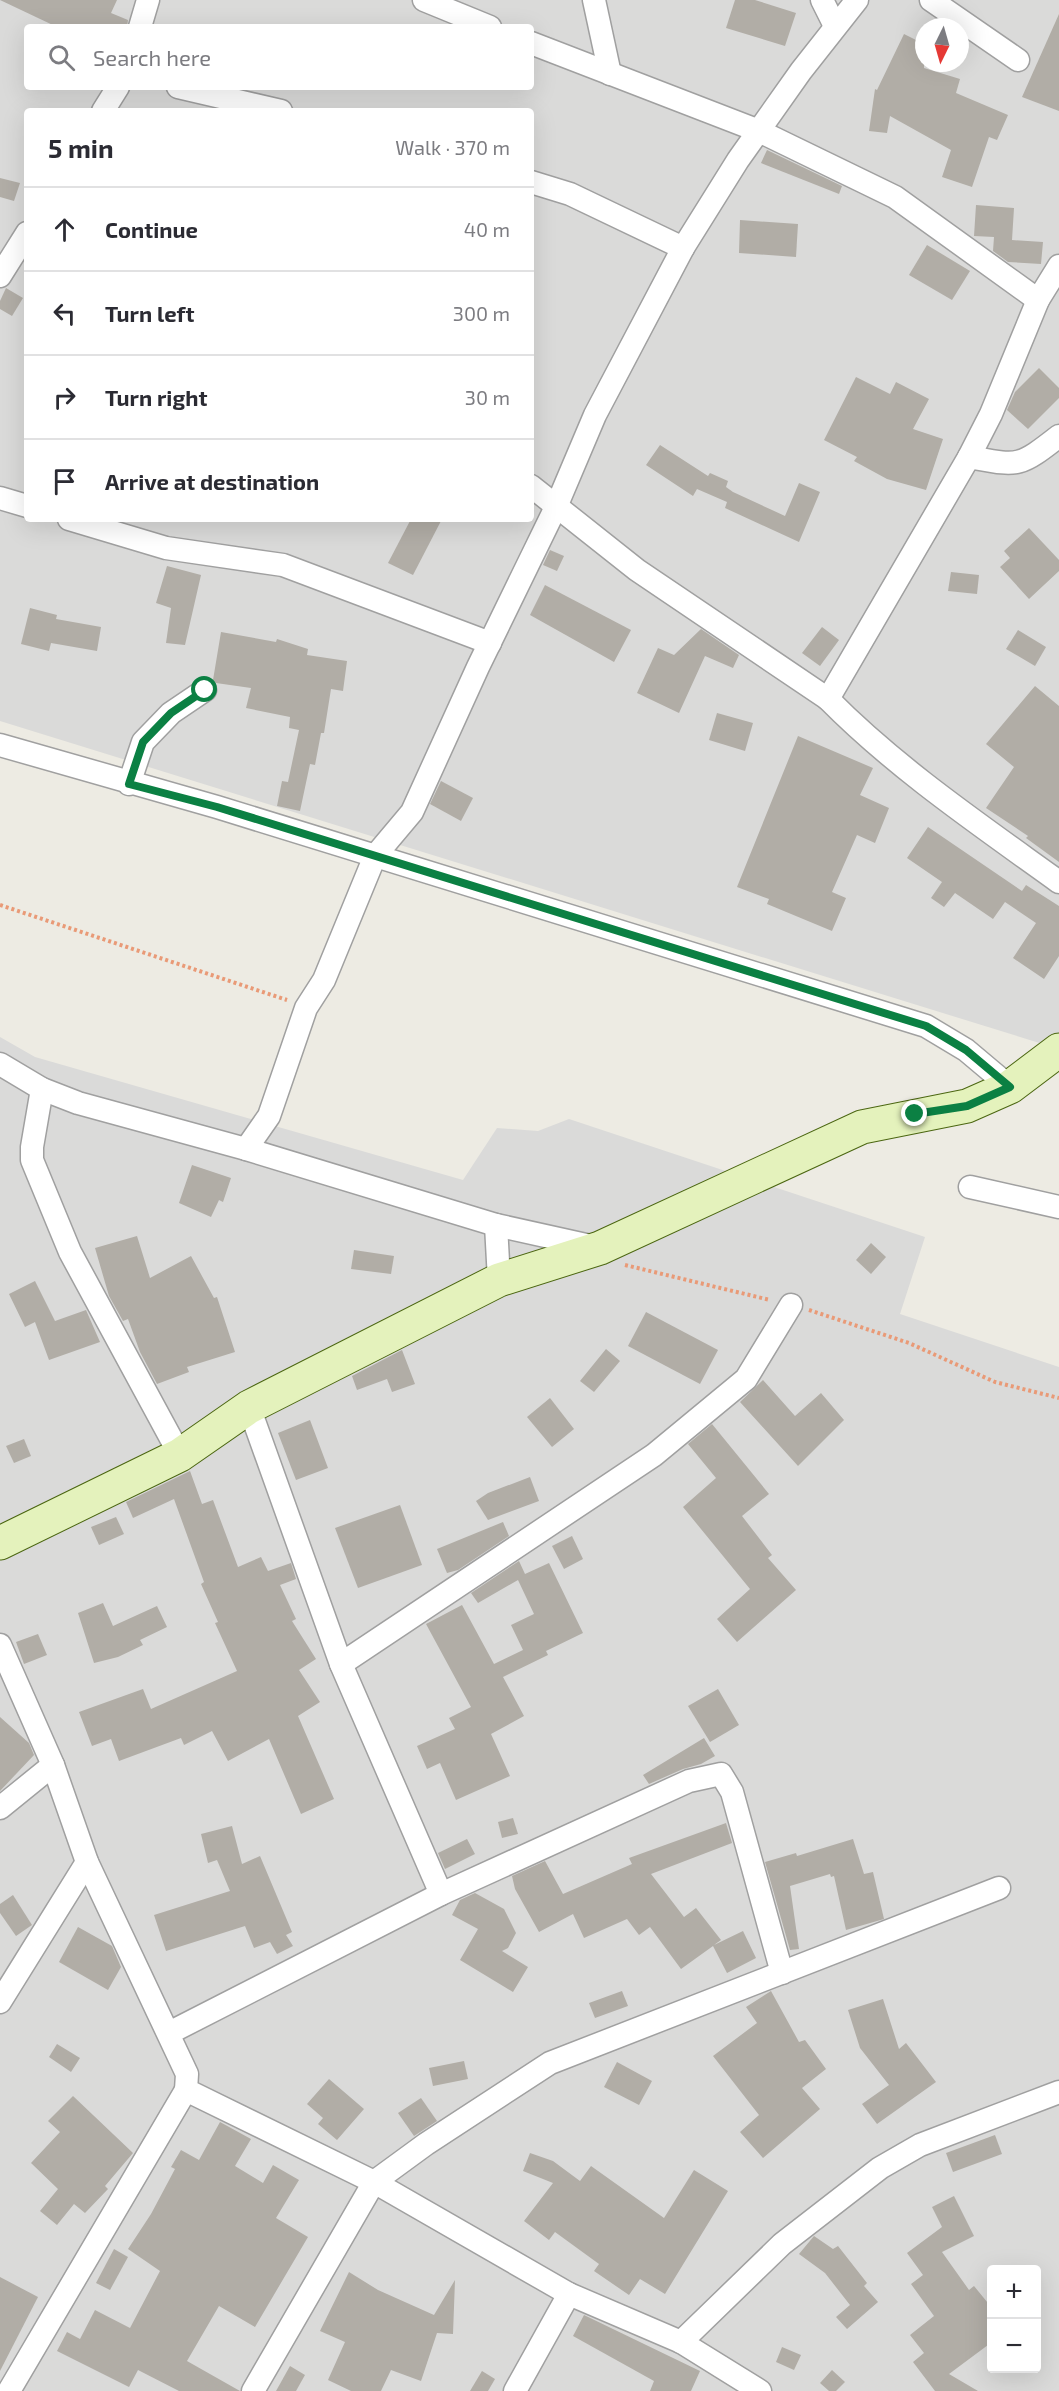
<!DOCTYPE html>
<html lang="en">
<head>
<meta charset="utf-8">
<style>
	body { margin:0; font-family:"Exo 2",sans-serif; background:#f7f7f7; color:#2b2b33 }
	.controls { position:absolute; right:18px; bottom:18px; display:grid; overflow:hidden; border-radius:6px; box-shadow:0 6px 24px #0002 }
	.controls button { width:54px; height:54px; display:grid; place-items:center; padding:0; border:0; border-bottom:2px solid #e1e1e2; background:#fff; color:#2b2b33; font:30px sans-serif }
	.compass { position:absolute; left:915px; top:18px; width:54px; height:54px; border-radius:50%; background:#fff; box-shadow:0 6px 24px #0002; rotate:185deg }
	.stop { position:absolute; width:18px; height:18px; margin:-14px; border:4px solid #0b8043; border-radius:50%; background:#fff }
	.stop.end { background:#0b8043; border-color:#fff; box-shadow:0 2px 6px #0008 }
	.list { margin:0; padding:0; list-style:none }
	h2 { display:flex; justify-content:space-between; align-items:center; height:78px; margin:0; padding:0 24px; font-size:26px }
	h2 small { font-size:20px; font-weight:400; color:#7c7c81 }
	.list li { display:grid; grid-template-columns:39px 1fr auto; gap:18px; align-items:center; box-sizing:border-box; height:84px; padding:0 24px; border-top:2px solid #e1e1e2 }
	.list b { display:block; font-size:22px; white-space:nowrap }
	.list em { font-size:20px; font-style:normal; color:#7c7c81 }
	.icon { flex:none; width:33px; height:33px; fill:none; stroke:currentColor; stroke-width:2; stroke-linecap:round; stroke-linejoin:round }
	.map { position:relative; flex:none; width:1059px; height:2391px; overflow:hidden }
	.search { position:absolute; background:#fff; box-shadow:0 6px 24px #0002; left:24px; top:24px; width:510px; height:66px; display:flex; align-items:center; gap:15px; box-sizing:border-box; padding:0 21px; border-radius:6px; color:#7c7c81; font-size:22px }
	.panel { position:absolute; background:#fff; box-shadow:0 6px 24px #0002; left:24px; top:108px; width:510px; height:414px; border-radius:6px }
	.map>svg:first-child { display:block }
	.residential { fill:#dadad9; fill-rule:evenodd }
	.building { fill:#b1ada6 }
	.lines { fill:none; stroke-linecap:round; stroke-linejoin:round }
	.street-casing { stroke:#a0a0a0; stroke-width:25 }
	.secondary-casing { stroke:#4b6611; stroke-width:35 }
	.path { stroke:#e99a77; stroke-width:4; stroke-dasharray:3 3; stroke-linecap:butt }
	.street { stroke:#fff; stroke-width:22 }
	.secondary { stroke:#e4f2bc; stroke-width:33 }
	.route { stroke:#0b8043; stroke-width:8 }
</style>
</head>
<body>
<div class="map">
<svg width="1059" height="2391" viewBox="0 0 1059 2391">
	<rect width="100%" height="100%" fill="#edebe3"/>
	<!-- residential -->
	<g class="residential">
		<path d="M0,0H1059V1049L0,721ZM27,27H531V87H27ZM924,27H960V63H924ZM27,111H531V519H27Z"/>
		<path d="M0,1037L35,1057L463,1180L497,1128L538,1131L569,1119L925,1237L900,1314L1059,1367V2391H0ZM992,2270H1036V2368H992Z"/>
	</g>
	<!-- building -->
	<g class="building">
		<path d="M0,0H117L111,13L128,20L127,27H57Z"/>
		<path d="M735,0H755L796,13L785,46L726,28Z"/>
		<path d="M1059,14V111L1022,97Z"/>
		<path d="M904,34L924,44V68L960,79L956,93L1008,115L997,140L989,137L972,187L942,177L951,150L890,116L887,133L869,131L875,89L877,90Z"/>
		<path d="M767,150L842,186L839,194L761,163Z"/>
		<path d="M0,178L20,183L14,201L0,197Z"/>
		<path d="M976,205L1014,208L1012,240L1043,242L1041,264L1008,262L993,251L994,237L974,236Z"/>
		<path d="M740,220L798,224L796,257L739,253Z"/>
		<path d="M927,245L970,271L952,300L909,275Z"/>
		<path d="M6,288L23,298L12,316L0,309V301Z"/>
		<path d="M1039,368L1059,388V398L1028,429L1007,410L1015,392Z"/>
		<path d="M856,377L890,394L896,382L929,399L913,429L943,439L926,490L887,479L854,461L857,457L824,440Z"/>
		<path d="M660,445L708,476L710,473L728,481L726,487L733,492L785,516L799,483L820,492L799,542L725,508L727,502L697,489L693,496L646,465Z"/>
		<path d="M411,519H442L413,575L388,563Z"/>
		<path d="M1029,528L1059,560V571L1029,599L1000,567L1010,558L1004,551Z"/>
		<path d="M550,550L564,556L557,571L543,565Z"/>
		<path d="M167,566L201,575L185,645L166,643L171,608L156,603Z"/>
		<path d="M951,572L979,575L977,594L948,591Z"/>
		<path d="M545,585L631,630L614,662L530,615Z"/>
		<path d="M30,608L57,615L56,619L101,627L97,651L51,643L49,651L21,644Z"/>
		<path d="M822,627L839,640L820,666L802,653Z"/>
		<path d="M701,629L739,655L733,668L705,656L679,713L637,693L658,648L674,655Z"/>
		<path d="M1018,630L1046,647L1035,666L1006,649Z"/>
		<path d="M221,632L276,642L277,639L308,649L307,655L347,661L343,691L331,689L324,733H321L315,765L310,764L300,811L277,806L282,781L288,782L299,730L289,728L290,717L246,708L251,688L216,683L213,680Z"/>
		<path d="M1035,686L1059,706V862L1026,838L1028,836L986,808L1014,767L986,744Z"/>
		<path d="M717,713L753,723L745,751L709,740Z"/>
		<path d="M798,736L873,768L860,795L889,808L875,843L857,835L832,892L846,898L832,931L767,904L769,899L737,887Z"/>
		<path d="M441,781L473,798L461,821L430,804Z"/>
		<path d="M928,827L1022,891L1026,885L1059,906V956L1044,979L1013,958L1036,923L1005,902L993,919L955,893L944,907L931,898L942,882L907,858Z"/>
		<path d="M192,1165L231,1178L223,1202L219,1200L211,1217L179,1203Z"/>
		<path d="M137,1236L150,1278L191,1256L214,1298L217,1297L235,1352L187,1367L189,1372L157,1384L140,1352L128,1319L123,1321L109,1296L95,1248Z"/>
		<path d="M871,1243L886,1257L871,1274L856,1260Z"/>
		<path d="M354,1250L394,1256L391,1274L351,1269Z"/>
		<path d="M35,1281L55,1321L86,1310L100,1342L49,1360L35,1322L25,1327L9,1294Z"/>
		<path d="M646,1312L718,1350L700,1384L628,1346Z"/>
		<path d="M606,1349L620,1361L594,1392L580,1381Z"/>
		<path d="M402,1350L415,1384L392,1392L387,1379L357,1390L352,1376Z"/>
		<path d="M763,1380L795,1416L821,1393L844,1420L798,1466L740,1402Z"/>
		<path d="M550,1398L574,1429L552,1447L527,1417Z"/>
		<path d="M310,1420L328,1468L296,1480L278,1433Z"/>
		<path d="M712,1424L769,1494L742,1516L772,1555L768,1558L796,1590L737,1642L717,1619L750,1589L683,1507L716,1478L688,1444Z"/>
		<path d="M24,1439L31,1456L14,1463L6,1446Z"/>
		<path d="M190,1471L202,1504L213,1500L238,1567L261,1557L268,1571L291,1563L296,1579L280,1585L296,1619L292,1621L316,1659L299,1670L320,1702L298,1716L334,1799L301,1814L269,1739L228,1761L212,1731L184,1745L181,1738L119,1761L111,1739L92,1746L79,1712L143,1689L151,1709L237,1671L215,1623L218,1622L201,1584L204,1582L174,1499L133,1518L126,1502Z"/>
		<path d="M530,1477L539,1501L488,1520L476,1501L488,1493Z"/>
		<path d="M400,1505L422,1565L358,1588L335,1528Z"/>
		<path d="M116,1517L124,1534L99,1545L91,1527Z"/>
		<path d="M503,1522L509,1536L458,1570L447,1573L437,1549Z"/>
		<path d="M572,1536L583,1559L564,1569L552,1546Z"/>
		<path d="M519,1561L525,1574L549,1563L583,1633L546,1651L548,1655L503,1677L524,1716L491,1734L510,1776L456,1800L440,1763L427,1769L417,1746L455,1729L449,1718L471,1707L426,1624L462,1605L494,1664L523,1650L511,1625L534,1614L518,1580L478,1603L471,1593Z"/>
		<path d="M103,1603L113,1626L157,1606L167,1627L140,1640L143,1645L118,1657L94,1663L78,1613Z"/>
		<path d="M38,1634L47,1655L24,1664L16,1642Z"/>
		<path d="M718,1689L739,1725L710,1742L688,1706Z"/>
		<path d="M0,1717L29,1743L34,1755L0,1791Z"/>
		<path d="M704,1738L715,1756L701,1764L683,1769L649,1784L643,1775Z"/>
		<path d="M513,1818L518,1834L502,1838L498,1822Z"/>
		<path d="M726,1823L732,1843L651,1874L684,1917L696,1908L721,1940L714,1945L743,1931L756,1958L727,1973L713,1946L681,1969L650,1927L639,1935L627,1919L584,1938L573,1914L539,1932L515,1889L512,1876L545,1861L563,1894L632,1864L629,1858Z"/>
		<path d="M232,1826L242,1864L260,1856L292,1932L286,1935L293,1946L277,1954L270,1942L254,1948L245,1926L166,1951L154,1915L230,1891L217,1860L208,1863L201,1834Z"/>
		<path d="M467,1839L475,1854L445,1869L438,1853Z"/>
		<path d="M853,1839L864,1874L873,1872L884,1919L846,1930L834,1876L831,1877L830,1874L790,1886L799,1949L790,1950L765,1862L796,1853L797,1856Z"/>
		<path d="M475,1893L504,1909L516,1933L508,1948L502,1951L528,1967L513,1992L460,1960L478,1929L452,1915L460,1900Z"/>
		<path d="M13,1895L32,1925L16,1936L0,1913V1904Z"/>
		<path d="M78,1927L112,1946L121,1967L108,1990L59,1962Z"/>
		<path d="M622,1991L628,2006L595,2018L589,2003Z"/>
		<path d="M771,1991L799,2042L805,2040L826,2069L802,2088L820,2109L763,2158L740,2132L759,2115L713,2056L757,2023L746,2007Z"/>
		<path d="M883,1999L899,2049L906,2043L936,2082L877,2124L862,2104L889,2085L860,2048L848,2010Z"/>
		<path d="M57,2044L80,2058L71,2072L49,2057Z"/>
		<path d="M464,2061L468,2079L433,2086L429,2068Z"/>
		<path d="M617,2062L652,2081L639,2105L604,2087Z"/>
		<path d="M329,2079L364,2109L337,2140L318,2124L323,2118L307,2104Z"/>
		<path d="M73,2096L133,2153L105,2186L108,2189L85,2213L74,2204L57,2225L40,2211L58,2189L31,2163L60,2132L48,2121Z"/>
		<path d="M421,2098L437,2121L414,2136L398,2113Z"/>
		<path d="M220,2122L251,2139L235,2166L263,2183L273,2165L299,2180L276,2218L308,2237L255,2327L219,2306L187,2361L240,2391H179L138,2370L129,2387L57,2351L67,2332L80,2339L95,2310L130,2328L160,2271L128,2249L151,2214L175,2169L171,2167L181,2150L199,2160Z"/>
		<path d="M995,2135L1002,2154L953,2172L946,2153Z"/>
		<path d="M530,2153L553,2161L580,2181L591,2166L664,2218L694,2170L728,2191L665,2294L640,2279L629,2295L594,2271L599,2264L555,2232L549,2240L524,2221L553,2183L523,2171Z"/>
		<path d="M954,2196L974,2236L942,2252L969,2290L974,2286L992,2308V2342L949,2374L978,2391H935L913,2362L924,2353L910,2335L934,2316L911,2284L923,2275L907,2253L942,2227L932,2207Z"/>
		<path d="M814,2236L833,2249L838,2246L867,2283L864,2286L878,2302L847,2329L836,2317L850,2305L825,2273L799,2254Z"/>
		<path d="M114,2249L128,2257L110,2290L96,2283Z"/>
		<path d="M349,2272L378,2290L434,2315L455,2280L453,2334L437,2333L421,2381L391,2370L381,2391H351L328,2380L345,2342L320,2331Z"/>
		<path d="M0,2277L38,2297L0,2371Z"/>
		<path d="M584,2315L700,2371L691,2391H650L654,2381L573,2336Z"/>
		<path d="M782,2347L801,2355L794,2370L776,2362Z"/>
		<path d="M290,2366L305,2375L296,2391H276Z"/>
		<path d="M832,2370L845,2382L836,2391H829L820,2383Z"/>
		<path d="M482,2371L495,2379L488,2391H470Z"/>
	</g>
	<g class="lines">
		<defs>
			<g id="street">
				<path d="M424,0L490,27"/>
				<path d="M594,0L610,74"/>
				<path d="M822,0L835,26"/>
				<path d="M931,0L1018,60"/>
				<path d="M140,27L148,0"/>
				<path d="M531,43L759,131L895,197L1038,300"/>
				<path d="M178,87L281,111"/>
				<path d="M103,111L118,87"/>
				<path d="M531,182L570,194L683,248"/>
				<path d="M0,276L27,233"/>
				<path d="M969,457C1019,466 1018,468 1059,436"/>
				<path d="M531,486L637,570L828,699C896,768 980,825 1059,882"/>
				<path d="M0,498L27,506"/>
				<path d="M69,519L166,548L283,565L490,643"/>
				<path d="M828,699L969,457L991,414L1038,300L1059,266"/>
				<path d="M0,745L217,807L926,1026L966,1050L1010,1087"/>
				<path d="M129,784L143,742L171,713L205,690"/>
				<path d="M0,1064L42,1089L78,1103L246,1149L496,1225L595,1247"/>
				<path d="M42,1089L32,1147V1160L70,1252L180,1455"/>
				<path d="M246,1149L269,1116L306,1008L324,980L375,856L412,812L478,667L556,507L595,415L683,248L738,160L801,71L857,0"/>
				<path d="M970,1187L1059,1207"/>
				<path d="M496,1225L499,1280"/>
				<path d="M249,1407L341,1664L441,1894"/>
				<path d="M0,1645L53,1765L87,1862L187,2074L186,2090L374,2182L569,2294L681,2342L760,2391"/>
				<path d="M341,1664L654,1455L746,1379L791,1305"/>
				<path d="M0,1808L53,1765"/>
				<path d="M0,2002L87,1862"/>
				<path d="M169,2033L441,1894L689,1781L721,1774L732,1792L782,1973"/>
				<path d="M681,2342L782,2244L880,2168L920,2145L1059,2092"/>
				<path d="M9,2391L186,2090"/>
				<path d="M253,2391L374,2182L426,2144L550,2063L999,1888"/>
				<path d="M515,2391L569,2294"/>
			</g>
			<path id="secondary" d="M0,1543L180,1455L249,1407L499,1280L600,1248L862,1127L967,1106L1010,1087L1059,1050"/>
		</defs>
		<!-- street casing -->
		<use href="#street" class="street-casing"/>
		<!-- secondary casing -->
		<use href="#secondary" class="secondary-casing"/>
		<!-- path -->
		<g class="path">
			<path d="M0,905L287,1000"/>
			<path d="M625,1265L770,1300"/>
			<path d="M809,1310L909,1343L995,1382L1059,1398"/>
		</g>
		<!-- street -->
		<use href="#street" class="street"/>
		<!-- secondary -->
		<use href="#secondary" class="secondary"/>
	</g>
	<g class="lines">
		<!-- route -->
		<path class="route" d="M205,690L171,713L143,742L129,784L217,807L926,1026L966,1050L1010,1087L967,1106L915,1114"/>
	</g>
</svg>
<div class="controls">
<button>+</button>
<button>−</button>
</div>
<svg class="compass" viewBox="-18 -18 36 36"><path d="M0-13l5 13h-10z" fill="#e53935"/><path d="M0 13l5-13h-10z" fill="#7c7c81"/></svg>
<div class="stop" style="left:205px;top:690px"></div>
<div class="stop end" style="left:915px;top:1114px"></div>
<div class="search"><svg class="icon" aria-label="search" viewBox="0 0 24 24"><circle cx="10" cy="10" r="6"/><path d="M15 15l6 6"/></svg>Search here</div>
<section class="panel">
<h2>5 min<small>Walk · 370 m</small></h2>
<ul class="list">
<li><svg class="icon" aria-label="ahead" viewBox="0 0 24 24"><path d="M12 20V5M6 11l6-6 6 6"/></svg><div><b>Continue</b></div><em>40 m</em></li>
<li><svg class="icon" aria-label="left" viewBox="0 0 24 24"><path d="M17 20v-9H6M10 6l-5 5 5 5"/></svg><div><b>Turn left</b></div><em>300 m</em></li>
<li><svg class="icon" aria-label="right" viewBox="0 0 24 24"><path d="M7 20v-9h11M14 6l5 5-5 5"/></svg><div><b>Turn right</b></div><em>30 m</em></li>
<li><svg class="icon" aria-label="arrive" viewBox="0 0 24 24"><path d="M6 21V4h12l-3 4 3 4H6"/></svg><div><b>Arrive at destination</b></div></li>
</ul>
</section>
</div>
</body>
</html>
